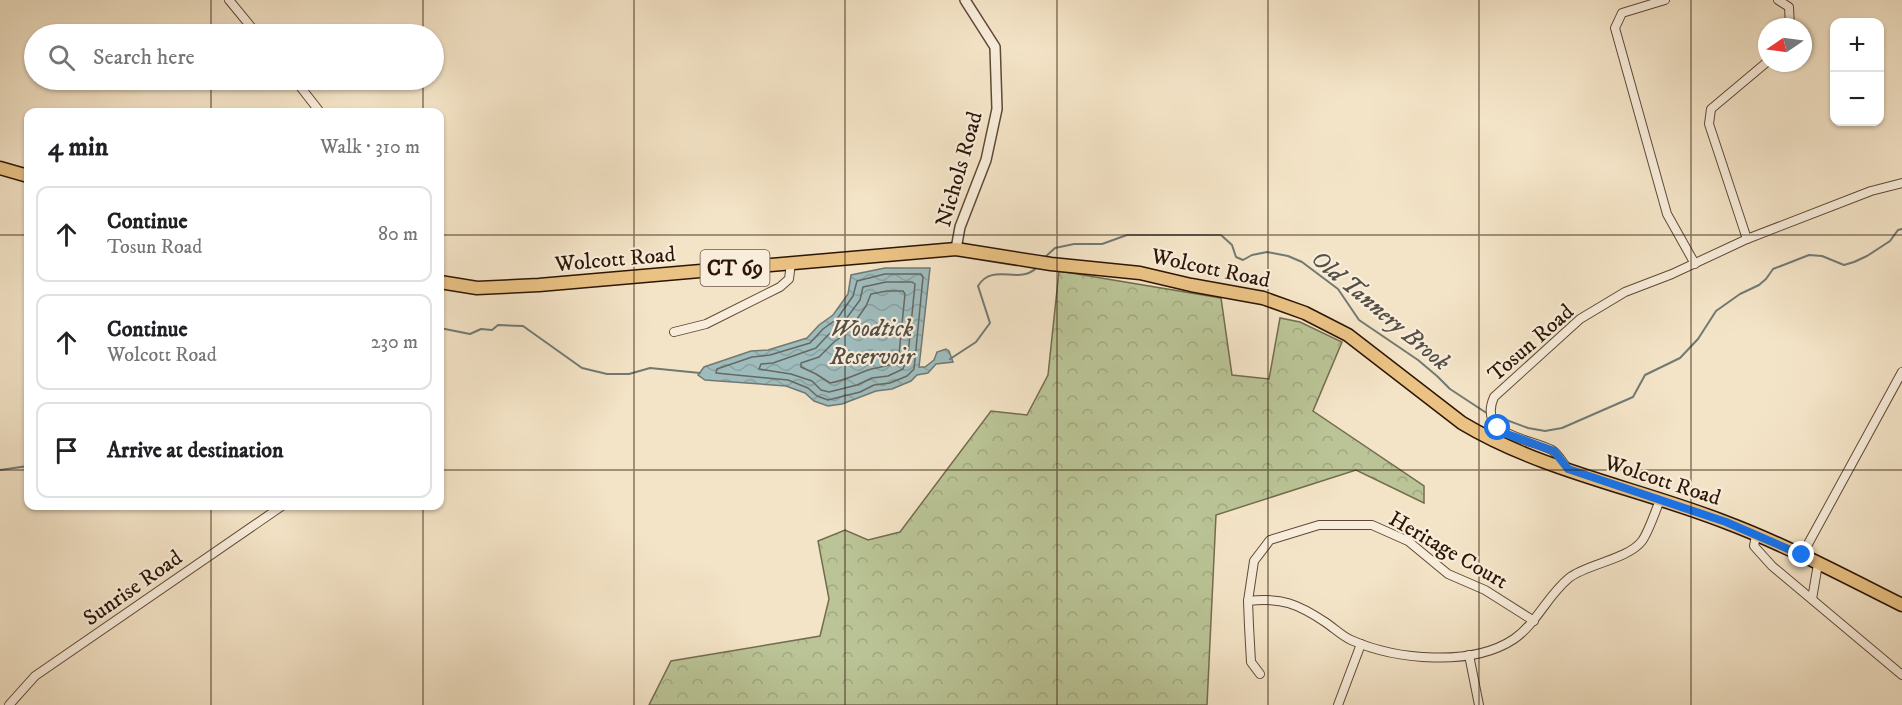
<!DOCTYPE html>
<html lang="en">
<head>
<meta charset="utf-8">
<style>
	body { margin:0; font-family:"IM FELL DW Pica",serif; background:#f6f6f6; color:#202124 }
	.controls { position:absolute; right:18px; top:18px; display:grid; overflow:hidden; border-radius:12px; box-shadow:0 2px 4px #0004 }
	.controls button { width:54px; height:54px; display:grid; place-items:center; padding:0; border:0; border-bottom:2px solid #e0e0e0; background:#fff; color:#202124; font:30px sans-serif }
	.compass { position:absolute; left:1758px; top:18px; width:54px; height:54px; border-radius:50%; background:#fff; box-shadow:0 2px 4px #0004; rotate:257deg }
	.stop { position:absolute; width:18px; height:18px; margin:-14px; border:4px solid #1a73e8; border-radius:50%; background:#fff }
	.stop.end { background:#1a73e8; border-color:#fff; box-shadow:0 2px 6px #0008 }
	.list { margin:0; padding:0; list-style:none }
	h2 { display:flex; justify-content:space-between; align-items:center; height:78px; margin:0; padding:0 24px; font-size:26px }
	h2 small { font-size:20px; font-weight:400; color:#757577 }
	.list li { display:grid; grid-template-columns:39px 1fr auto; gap:18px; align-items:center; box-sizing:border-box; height:96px; margin:0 12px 12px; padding:0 12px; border:2px solid #e0e0e0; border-radius:12px }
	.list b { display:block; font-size:22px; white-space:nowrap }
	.list p { margin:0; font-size:20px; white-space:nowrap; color:#757577 }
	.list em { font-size:20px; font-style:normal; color:#757577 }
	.icon { flex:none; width:33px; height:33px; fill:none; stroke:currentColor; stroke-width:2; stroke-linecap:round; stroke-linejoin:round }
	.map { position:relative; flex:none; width:1902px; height:705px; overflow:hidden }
	.search { position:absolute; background:#fff; box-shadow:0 2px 4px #0004; left:24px; top:24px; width:420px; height:66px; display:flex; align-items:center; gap:15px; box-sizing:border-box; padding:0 21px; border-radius:33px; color:#757577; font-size:22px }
	.panel { position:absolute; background:#fff; box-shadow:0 2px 4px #0004; left:24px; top:108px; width:420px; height:402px; border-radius:12px }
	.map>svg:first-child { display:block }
	.forest { fill:url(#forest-crowns); stroke:#746c4e; stroke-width:1.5 }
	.water { fill:url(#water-waves); stroke:#717973; stroke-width:1.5 }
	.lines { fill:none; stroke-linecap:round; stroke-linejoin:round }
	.shore { stroke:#666861; stroke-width:1.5 }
	.stream { stroke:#717973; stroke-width:2 }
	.minor-casing { stroke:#5f4936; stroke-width:10 }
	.tertiary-casing { stroke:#5f4936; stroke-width:12 }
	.primary-casing { stroke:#2d1505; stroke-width:15 }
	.minor { stroke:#f8eddb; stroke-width:8 }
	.tertiary { stroke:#f8eddb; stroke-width:9 }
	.primary { stroke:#eac284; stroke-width:12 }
	.route { stroke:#1a73e8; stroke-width:8 }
	.grid { fill:none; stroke:#2d1505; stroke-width:1.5; stroke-opacity:0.55 }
	.labels { text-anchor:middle; stroke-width:4.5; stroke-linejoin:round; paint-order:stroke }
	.shield { fill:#f8eddb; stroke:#6a5645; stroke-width:1.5 }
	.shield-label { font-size:21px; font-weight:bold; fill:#2d1505 }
	.street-label { font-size:22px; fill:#2d1505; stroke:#f8eddb }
	.water-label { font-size:24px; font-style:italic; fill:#554f45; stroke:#f8eddb }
</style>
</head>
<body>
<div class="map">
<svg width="1902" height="705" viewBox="0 0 1902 705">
	<defs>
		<pattern id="forest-crowns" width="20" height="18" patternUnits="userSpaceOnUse" patternTransform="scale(1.5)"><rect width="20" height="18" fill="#bac496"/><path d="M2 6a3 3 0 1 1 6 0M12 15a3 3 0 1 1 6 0" fill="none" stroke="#a0a880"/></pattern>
		<pattern id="water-waves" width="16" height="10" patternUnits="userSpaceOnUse" patternTransform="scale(1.5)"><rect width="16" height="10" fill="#9fbcbd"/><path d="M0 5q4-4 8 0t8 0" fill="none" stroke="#89a1a1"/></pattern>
	</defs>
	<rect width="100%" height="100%" fill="#f4e4c7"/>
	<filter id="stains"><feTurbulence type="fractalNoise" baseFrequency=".00333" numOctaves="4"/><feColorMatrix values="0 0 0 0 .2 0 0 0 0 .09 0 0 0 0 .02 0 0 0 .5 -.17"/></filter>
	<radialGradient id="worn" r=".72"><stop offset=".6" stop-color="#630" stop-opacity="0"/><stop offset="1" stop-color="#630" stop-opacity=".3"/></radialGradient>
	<!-- forest -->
	<path class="forest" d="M1059,271L1221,298L1232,375L1269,379L1280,318L1300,322L1342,342L1313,411L1424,486V503L1356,470L1216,515L1207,705H649L671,661L820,636L829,599L818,541L845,530L868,540L900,532L991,411L1027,415L1048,375Z"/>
	<!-- water -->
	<path class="water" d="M885,268H930L919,367H925L934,360L937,352L946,349L949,351L953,362L936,364L928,373L917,375L911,381L892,389L876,391L842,404L828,406L814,401L805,393L786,386L705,380L698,375L704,367L751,351L768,350L807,338L819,325L833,315L848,294L851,275Z"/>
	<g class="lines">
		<!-- shore -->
		<g class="shore">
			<path d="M885,274H921L923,277L914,369L907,376L890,383L874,385L860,392L828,400L817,396L808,388L788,380L716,373L717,369L752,357L770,355L810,343L823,329L837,319L853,296L857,281Z"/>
			<path d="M886,282H912L915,284L908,355L903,369L888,376L872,378L857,385L829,392L821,390L812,381L791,374L759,369L761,364L773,363L816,348L828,335L843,323L860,300L863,287Z"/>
			<path d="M887,291H903L905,294L899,354L896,362C887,367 877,367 868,370C855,375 843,381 830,383L816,374L801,367V363L819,357L834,342L848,332L866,306L871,294Z"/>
		</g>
		<!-- stream -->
		<g class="stream">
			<path d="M1043,259L1055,248L1074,244H1102L1127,235H1221L1232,245L1236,257L1243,260L1252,255L1267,252L1288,256L1302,262L1338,289L1359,320L1418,360L1437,376L1450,389L1485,412L1528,428L1545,431L1562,428L1633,397L1645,375L1680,358L1698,339L1716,311L1740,294L1759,285L1766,279L1773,269L1809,255L1822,256L1844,265L1854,262L1867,256L1890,241L1898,230L1902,229"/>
			<path d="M440,328L470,334L481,329L492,330L498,325L523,326L582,368L607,374H629L650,368L700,373"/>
			<path d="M950,359L976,342L990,323L978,286C993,261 1021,287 1038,266"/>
			<path d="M0,470L28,466"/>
		</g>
		<defs>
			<g id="minor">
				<path d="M229,0L257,34"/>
				<path d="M1665,0L1622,13L1615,28L1667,214L1695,264"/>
				<path d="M1778,0L1789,7L1790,27"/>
				<path d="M295,80L320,112"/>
				<path d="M1747,239L1709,124L1711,109L1767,62"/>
				<path d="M674,332L706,324L780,287L789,279L791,263"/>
				<path d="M1568,469C1563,463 1558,454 1552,450C1529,438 1477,436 1494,397L1580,319L1625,292L1672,274L1747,239L1871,191L1902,183"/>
				<path d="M1756,535L1754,546L1772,566L1902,675"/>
				<path d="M1802,555L1902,372"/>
				<path d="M1812,599L1818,564"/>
				<path d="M1248,601C1281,597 1298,604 1325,622C1334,628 1342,636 1351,640C1396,660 1472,667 1514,639C1537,623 1547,596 1569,578C1586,564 1627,560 1642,541C1649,531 1655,512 1660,500"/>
				<path d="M1469,655L1479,705"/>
				<path d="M1260,674L1251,662L1249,626L1248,601L1254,561L1270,540L1319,525H1372L1408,541L1448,574L1485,590L1534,621"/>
				<path d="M9,705L35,676L282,506"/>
				<path d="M1338,705L1361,644"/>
			</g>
			<path id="tertiary" d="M956,249L960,227L986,160L997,109L995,47L965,0"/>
			<g id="primary">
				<path d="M0,168L28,176"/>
				<path d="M440,282L477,288L539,285L956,249L1051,264L1140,273L1191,285L1263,298L1305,313L1348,335L1462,423C1542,471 1638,488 1725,522C1786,545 1844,576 1902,605"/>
			</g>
		</defs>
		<!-- minor casing -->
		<use href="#minor" class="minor-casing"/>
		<!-- tertiary casing -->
		<use href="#tertiary" class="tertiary-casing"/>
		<!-- primary casing -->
		<use href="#primary" class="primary-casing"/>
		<!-- minor -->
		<use href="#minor" class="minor"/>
		<!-- tertiary -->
		<use href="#tertiary" class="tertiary"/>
		<!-- primary -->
		<use href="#primary" class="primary"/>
	</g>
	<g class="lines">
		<!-- route -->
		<path class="route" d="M1498,428L1507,434L1554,451L1568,469L1726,522L1802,555"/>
	</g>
	<!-- grid -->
	<path class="grid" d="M211,0V34M423,0V34M634,0V705M845,0V705M1057,0V705M1268,0V705M1479,0V705M1691,0V705M211,80V112M423,80V112M0,235H28M440,235H1902M0,470H28M440,470H1902M211,506V705M423,506V705"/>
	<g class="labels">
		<!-- shield labels -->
		<rect class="shield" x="700.5" y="250" width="69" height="36" rx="4.5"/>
		<g class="shield-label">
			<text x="735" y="275">CT 69</text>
		</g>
		<!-- street labels -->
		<g class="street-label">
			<text transform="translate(958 169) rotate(-74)" y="8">Nichols Road</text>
			<text transform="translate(615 258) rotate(-5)" y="8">Wolcott Road</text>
			<text transform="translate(1211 267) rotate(12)" y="8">Wolcott Road</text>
			<text transform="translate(1530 342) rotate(-41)" y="8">Tosun Road</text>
			<text transform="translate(1663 479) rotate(18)" y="8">Wolcott Road</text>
			<text transform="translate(1449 549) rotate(30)" y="8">Heritage Court</text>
			<text transform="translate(132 587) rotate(-35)" y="8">Sunrise Road</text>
		</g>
		<!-- water labels -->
		<g class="water-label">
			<text transform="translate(1381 310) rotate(40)" y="8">Old Tannery Brook</text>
			<text x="872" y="336">Woodtick<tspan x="872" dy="28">Reservoir</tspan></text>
		</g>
	</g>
	<rect width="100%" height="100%" filter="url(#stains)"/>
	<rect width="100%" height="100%" fill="url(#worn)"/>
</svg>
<div class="controls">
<button>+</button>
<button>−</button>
</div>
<svg class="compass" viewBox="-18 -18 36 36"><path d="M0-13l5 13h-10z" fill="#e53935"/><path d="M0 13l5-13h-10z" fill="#757577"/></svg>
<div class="stop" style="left:1498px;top:428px"></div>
<div class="stop end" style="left:1802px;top:555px"></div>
<div class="search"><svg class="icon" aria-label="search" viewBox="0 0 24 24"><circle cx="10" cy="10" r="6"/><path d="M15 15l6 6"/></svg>Search here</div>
<section class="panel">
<h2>4 min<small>Walk · 310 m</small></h2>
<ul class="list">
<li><svg class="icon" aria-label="ahead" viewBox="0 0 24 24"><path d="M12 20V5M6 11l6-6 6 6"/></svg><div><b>Continue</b><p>Tosun Road</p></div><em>80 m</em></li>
<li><svg class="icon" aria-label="ahead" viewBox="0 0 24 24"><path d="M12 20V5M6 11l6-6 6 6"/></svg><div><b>Continue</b><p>Wolcott Road</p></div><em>230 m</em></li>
<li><svg class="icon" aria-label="arrive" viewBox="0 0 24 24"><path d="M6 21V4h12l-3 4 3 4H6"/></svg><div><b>Arrive at destination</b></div></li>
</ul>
</section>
</div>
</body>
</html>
